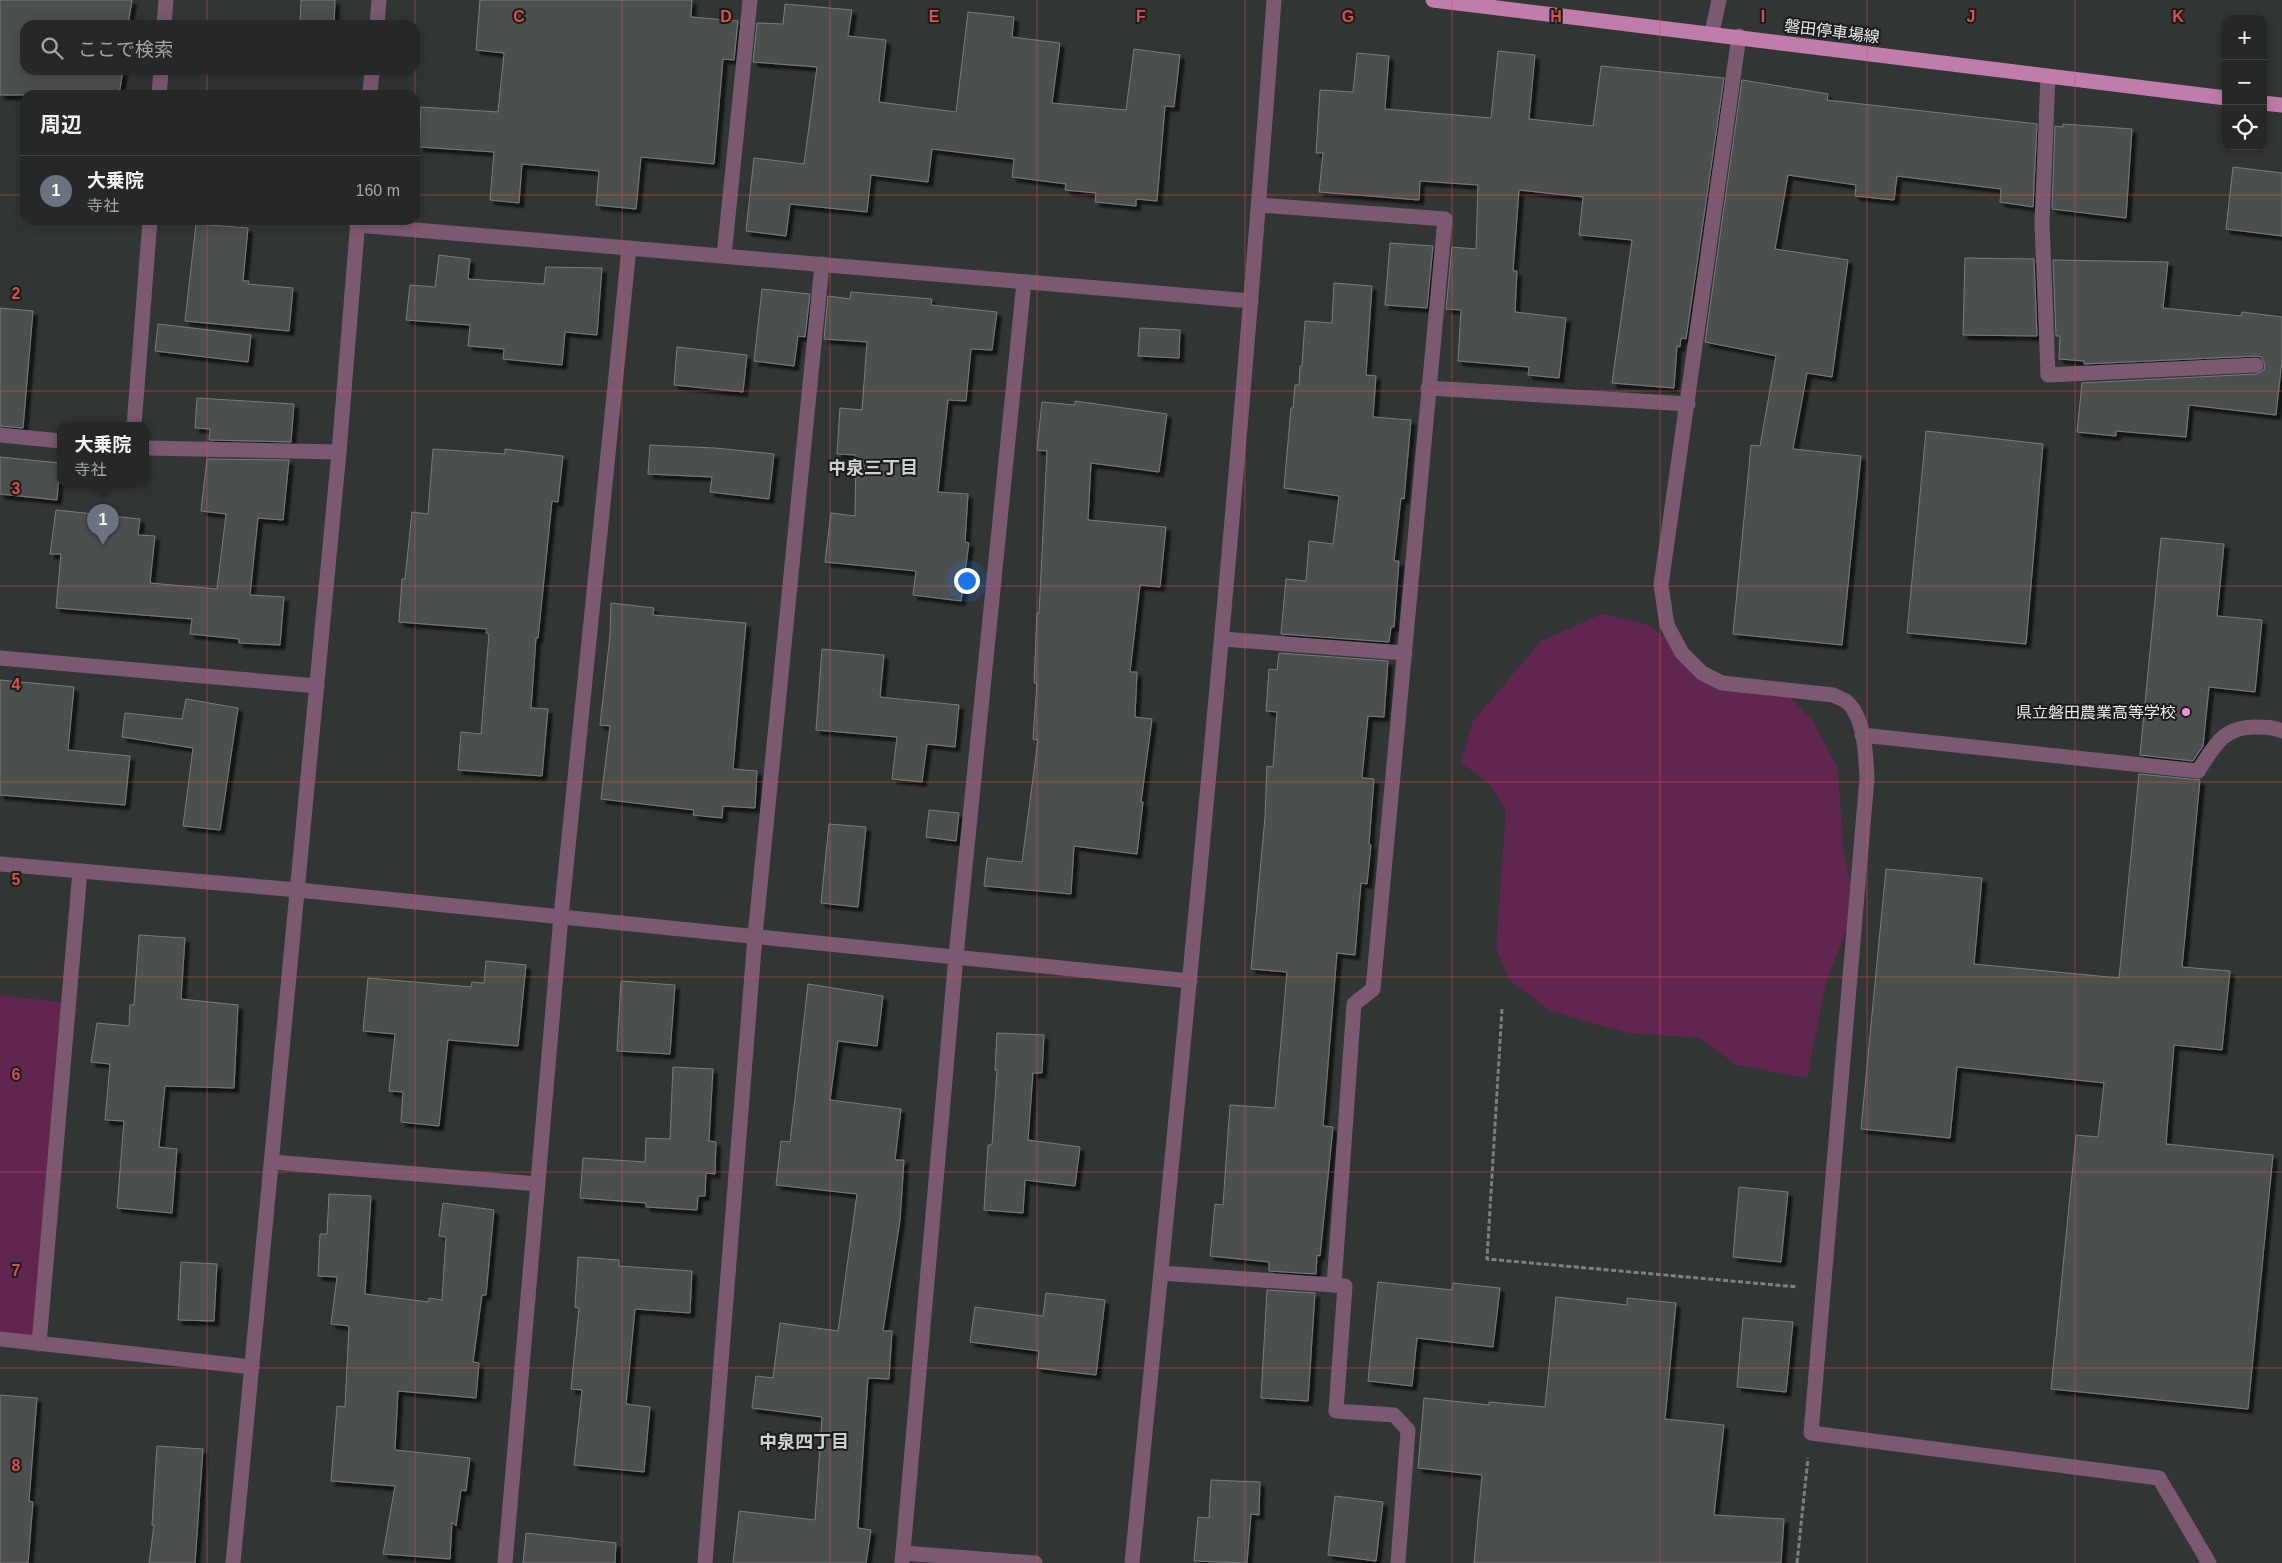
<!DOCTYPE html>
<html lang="ja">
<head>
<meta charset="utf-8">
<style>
	body { margin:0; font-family:Arial,"Noto Sans JP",sans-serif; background:#2d302f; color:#f1f3f6 }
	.controls { position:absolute; right:15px; top:15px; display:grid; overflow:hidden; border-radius:10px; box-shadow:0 2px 12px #0003 }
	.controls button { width:45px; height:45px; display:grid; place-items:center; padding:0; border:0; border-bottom:1px solid #424444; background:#252827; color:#f1f3f6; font:25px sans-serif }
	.you { position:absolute; left:966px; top:580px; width:18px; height:18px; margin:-12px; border:4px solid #fff; border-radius:50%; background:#1a73e8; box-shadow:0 0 0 8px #1a73e833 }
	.badge { display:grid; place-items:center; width:32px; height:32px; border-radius:50%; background:#8bbbb9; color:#fff; font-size:16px; font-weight:700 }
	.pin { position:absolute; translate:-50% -41px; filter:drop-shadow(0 1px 2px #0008) }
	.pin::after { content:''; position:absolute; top:26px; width:18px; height:15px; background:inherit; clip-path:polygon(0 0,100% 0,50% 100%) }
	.popup { position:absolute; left:57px; top:422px; width:92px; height:65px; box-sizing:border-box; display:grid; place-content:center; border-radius:10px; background:#252827; filter:drop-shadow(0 1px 4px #0005); font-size:16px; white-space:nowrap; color:#a3a6a7 }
	.popup b { font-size:19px; color:#f1f3f6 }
	.popup::after { content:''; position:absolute; left:50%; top:100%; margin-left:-10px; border:10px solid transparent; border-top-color:#252827 }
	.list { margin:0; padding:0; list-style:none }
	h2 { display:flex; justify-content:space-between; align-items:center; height:65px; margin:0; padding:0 20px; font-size:21px }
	h2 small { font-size:16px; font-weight:400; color:#a3a6a7 }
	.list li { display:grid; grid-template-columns:32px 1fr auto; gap:15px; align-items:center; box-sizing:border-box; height:70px; padding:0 20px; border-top:1px solid #424444 }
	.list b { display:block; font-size:19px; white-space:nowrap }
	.list p { margin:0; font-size:16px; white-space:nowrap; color:#a3a6a7 }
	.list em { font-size:16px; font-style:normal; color:#a3a6a7 }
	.icon { flex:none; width:28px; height:28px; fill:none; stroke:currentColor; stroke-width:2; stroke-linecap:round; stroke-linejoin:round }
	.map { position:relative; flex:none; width:2282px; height:1563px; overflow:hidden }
	.search { position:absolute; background:#252827; box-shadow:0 2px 12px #0003; left:20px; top:20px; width:400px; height:55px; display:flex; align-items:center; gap:12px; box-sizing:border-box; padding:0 18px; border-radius:15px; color:#a3a6a7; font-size:19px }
	.panel { position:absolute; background:#252827; box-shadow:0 2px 12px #0003; left:20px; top:90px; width:400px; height:135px; border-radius:15px }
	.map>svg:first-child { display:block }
	.green { fill:#602650 }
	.building { fill:#4c4f4e; stroke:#787c7b; filter:url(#shadow) }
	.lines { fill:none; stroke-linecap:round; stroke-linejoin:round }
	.path { stroke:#7e8181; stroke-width:3; stroke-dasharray:5 2.5; stroke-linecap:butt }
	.minor { stroke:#7b5970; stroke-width:15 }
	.major { stroke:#c07caa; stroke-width:15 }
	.grid { fill:none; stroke:#da4f4f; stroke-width:1; stroke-opacity:0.55 }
	.poi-dot { fill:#f391d5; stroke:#1a1c1b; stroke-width:2 }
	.labels { text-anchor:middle; stroke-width:4; stroke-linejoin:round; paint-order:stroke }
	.street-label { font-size:16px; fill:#ebeded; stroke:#1a1c1b }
	.poi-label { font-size:16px; fill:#ebeded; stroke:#1a1c1b; text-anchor:end }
	.neighbourhood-label { font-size:18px; font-weight:bold; fill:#cdd2d1; stroke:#1a1c1b }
	.grid-label { font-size:16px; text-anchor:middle; font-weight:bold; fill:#da4f4f; stroke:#1a1c1b; stroke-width:4; stroke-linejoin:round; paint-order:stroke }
</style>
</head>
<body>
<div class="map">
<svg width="2282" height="1563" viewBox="0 0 2282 1563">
	<defs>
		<filter id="shadow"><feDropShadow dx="4.5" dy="4.5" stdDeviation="1" flood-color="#0009"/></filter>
	</defs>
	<rect width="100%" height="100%" fill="#313534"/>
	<!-- green -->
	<g class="green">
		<path d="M1602,614L1649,625L1722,683L1782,689L1813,721L1838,769L1843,849L1856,907L1826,982L1807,1078L1736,1065L1700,1038L1628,1033L1551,1011L1509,980L1496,948L1506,810L1488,782L1461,763L1473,721L1541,641Z"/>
		<path d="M0,995L69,1003L39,1344L0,1340Z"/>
	</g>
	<!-- building -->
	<g class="building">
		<path d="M0,0H132L128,25H25V70H123L119,95H0Z"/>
		<path d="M301,0H335L334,25H300Z"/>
		<path d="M480,0H692L691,17L738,21L734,60L723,59L714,164L641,157L636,209L596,205L599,171L522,164L519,203L490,200L494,152L419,147L421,107L498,112L504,53L476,50Z"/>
		<path d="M785,4L852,10L848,36L886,40L879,102L956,112L968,12L1014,17L1012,37L1060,43L1052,103L1126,110L1134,49L1180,55L1174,107L1165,106L1157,201L1136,199V206L1095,202L1096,193L1065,190L1066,184L1012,177L1014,159L932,149L928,182L871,175L867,212L790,204L786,236L746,231L754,158L804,164L817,67L753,62L757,23L783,24Z"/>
		<path d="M1498,51L1535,55L1529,119L1593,126L1601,66L1724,78L1686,339L1681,338L1680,347L1677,346L1674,388L1612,383L1632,240L1579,235L1583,197L1519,190L1513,271H1517L1515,312L1566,318L1559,378L1528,375L1529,367L1458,361L1461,310L1446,309L1452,247L1476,249L1478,185L1420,181L1419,200L1319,192L1323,153H1316L1320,90L1353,92L1357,53L1389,56L1385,109L1491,118Z"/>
		<path d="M1742,80L1828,94L1827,100L2037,124L2033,207L2000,202L2001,189L1897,176L1894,200L1855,196L1856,185L1788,175L1775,249L1848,260L1832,377L1807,373L1793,449L1861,456L1842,645L1733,634L1751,445L1760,446L1776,356L1705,342Z"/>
		<path d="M2063,124L2132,129L2126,218L2052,209L2055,126L2063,127Z"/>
		<path d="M2233,167L2282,173V236L2226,229Z"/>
		<path d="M196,224L248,228L243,281H249L248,284L293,288L289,331L185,321Z"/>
		<path d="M1390,243L1433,246L1427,308L1385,305Z"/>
		<path d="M439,255L470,259L468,279L544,284L546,267L602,268L597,335L565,332L562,365L503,359L504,349L468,346L470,325L406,320L410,285L435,287Z"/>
		<path d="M1965,258L2034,259L2037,336L1963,335Z"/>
		<path d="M2053,260L2168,262L2163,308L2241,316L2242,312L2282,317V360L2276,415L2189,405L2186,437L2116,431V436L2077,432L2082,383L2256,374L2264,370L2265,364L2261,357L2256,356L2084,364V361L2059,359L2060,336H2056Z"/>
		<path d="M1334,283L1372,286L1366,375L1376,376L1373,417L1411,420L1404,499L1401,498L1394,561H1399L1394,627H1391L1389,642L1281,634L1286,579L1306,581L1309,541L1333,544L1339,496L1284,488L1291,408H1293L1295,385H1299L1300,366H1302L1305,321L1332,323Z"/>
		<path d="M762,289L810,294L805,337L798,336L794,366L754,361Z"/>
		<path d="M851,292L932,299L931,305L997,312L992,350L971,349L966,401L948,400L938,492L968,494L965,542L969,543L961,601L913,595L916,571L825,562L831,513L855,516L856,455L837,454L840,408L862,410L867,342L824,339L828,296L850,299Z"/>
		<path d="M0,308L33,311L23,428L0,426Z"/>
		<path d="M158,324L251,335L248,362L155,351Z"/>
		<path d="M1140,328L1180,330L1179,358L1138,356Z"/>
		<path d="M677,347L747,355L743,392L674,385Z"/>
		<path d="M197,398L294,404L291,442L209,440L210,429L195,428Z"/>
		<path d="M1075,401L1167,414L1159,472L1091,463L1088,520L1166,527L1160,587L1140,585L1130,672H1137L1135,717L1152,719L1141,802H1143L1137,854L1074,846L1071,894L984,886L987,858L1022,862L1038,740L1033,739L1037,683H1034L1037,613H1039L1047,451L1037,450L1042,402L1075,405Z"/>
		<path d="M1926,431L2043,444L2026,644L1907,633Z"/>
		<path d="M650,445L715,448L774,454L769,499L710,492L712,477L648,474Z"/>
		<path d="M433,449L505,454V449L563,456L558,502L552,501L538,638H536L531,708L548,709L542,776L458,770L461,732L481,734L489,634L486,633L487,629L399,622L402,579H405L412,512L428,514Z"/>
		<path d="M0,457L60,463L57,500L0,494Z"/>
		<path d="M207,459L289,460L283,520L258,518L250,595L284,597L280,645L239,643V639L190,634L192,619L56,608L61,554H50L56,510L140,519L138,535L155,536L150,583L217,589L226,514L201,511Z"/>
		<path d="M2161,538L2224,544L2217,616L2262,620L2255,692L2209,687L2203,746L2193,761L2140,755Z"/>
		<path d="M611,603L654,608L653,615L746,623L733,769L757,771L755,808L723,806L722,818L693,815L694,810L601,799L610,726L600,725L610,636Z"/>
		<path d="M822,649L884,655L880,697L959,705L955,747L927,744L922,782L892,779L897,737L816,730Z"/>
		<path d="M1279,653L1388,661L1384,717L1368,716L1362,778L1374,779L1369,844L1371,845L1367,884L1361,883L1355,955L1337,953L1323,1126L1333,1127L1320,1256L1317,1255L1316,1274L1269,1271V1262L1210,1256L1215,1204L1223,1205L1230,1105L1275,1108L1287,972L1251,969L1265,817L1267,766L1273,767L1277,712L1266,711L1269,669L1277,670Z"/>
		<path d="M0,680L74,687L68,750L130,756L125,805L0,795Z"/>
		<path d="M186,699L238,708L220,830L183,826L193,748L122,737L125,713L182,719Z"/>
		<path d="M2139,774L2200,780L2182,967L2230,971L2222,1050L2174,1045L2166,1144L2273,1155L2248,1409L2051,1389L2076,1135L2098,1137L2104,1083L1957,1067L1950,1138L1861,1129L1886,869L1982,878L1974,964L2119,978Z"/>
		<path d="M929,810L959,813L956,841L926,837Z"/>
		<path d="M829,824L866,827L858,907L821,903Z"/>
		<path d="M139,935L185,938L181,999L238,1005L234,1088L165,1086L159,1147L177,1149L172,1213L117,1208L124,1121L105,1120L110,1064L91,1062L97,1023L129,1026L130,1005H134Z"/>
		<path d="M486,961L526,965L518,1046L448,1040L439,1126L401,1122L403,1092L389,1091L395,1034L363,1031L368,978L471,987L472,982L484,983Z"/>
		<path d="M621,981L675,985L670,1054L617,1051Z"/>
		<path d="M808,984L883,996L877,1046L838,1041L830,1100L901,1109L895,1160H904L900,1220L883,1331H892L889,1379L868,1378L858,1528L871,1530L866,1563H733L739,1511L815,1520L822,1417L752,1408L756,1376L773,1378L780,1323L838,1331L857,1194L776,1185L781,1141L790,1142Z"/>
		<path d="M997,1033L1044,1035L1042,1073H1033L1028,1140L1080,1147L1075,1186L1025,1180L1023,1213L984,1210L988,1145H992L997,1070H995Z"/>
		<path d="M673,1067L713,1069L709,1141L716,1142L715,1174L706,1173L705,1196H698L697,1210L646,1207V1203L580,1198L583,1158L645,1162L646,1138L670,1139Z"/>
		<path d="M1739,1187L1788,1192L1781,1262L1733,1257Z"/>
		<path d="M329,1194L371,1196L365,1294L428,1302L429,1298L442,1300L446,1237L439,1236L443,1203L494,1210L486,1295H482L473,1362L479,1363L476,1398L398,1391L395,1450L470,1458L466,1491L461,1490L456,1526L452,1522L450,1559L383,1554L395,1486L331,1481L337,1406L345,1407L349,1326L331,1324L337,1277L318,1276L320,1234H327Z"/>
		<path d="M578,1257L619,1260V1266L692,1271L690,1313L635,1309L626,1404L650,1407L644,1472L574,1465L582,1390L571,1389L579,1308L575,1307Z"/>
		<path d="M181,1262L217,1264L214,1321L178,1320Z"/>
		<path d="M1378,1282L1452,1290L1453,1283L1500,1288L1493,1347L1417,1338L1412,1386L1368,1381Z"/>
		<path d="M1267,1290L1315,1293L1308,1401L1261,1398Z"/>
		<path d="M1046,1293L1105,1300L1096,1375L1037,1368L1039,1351L970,1342L975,1307L1043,1316Z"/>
		<path d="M1556,1297L1627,1305V1298L1676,1303L1665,1419L1724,1425L1714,1515L1784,1519L1781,1563H1474L1482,1475L1418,1468L1424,1398L1489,1405V1402L1545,1407Z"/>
		<path d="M1743,1318L1793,1322L1786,1392L1737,1387Z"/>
		<path d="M0,1395L37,1398L29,1501L33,1502L28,1563H0Z"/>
		<path d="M157,1446L203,1449L195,1563H149L154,1525H152Z"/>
		<path d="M1211,1480L1260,1482L1259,1515L1251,1514L1247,1563L1194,1561L1198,1517L1209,1518Z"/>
		<path d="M1335,1496L1383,1502L1376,1561L1328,1555Z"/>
		<path d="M526,1533L616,1543L615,1563H523Z"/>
	</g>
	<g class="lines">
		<!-- path -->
		<g class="path">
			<path d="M1502,1009L1487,1259L1798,1287"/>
			<path d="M1797,1563L1808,1458"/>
		</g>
		<!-- minor -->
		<g class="minor">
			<path d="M164,25L166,0"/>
			<path d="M377,25L379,0"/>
			<path d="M1712,33L1719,0"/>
			<path d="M1739,36L1661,585L1667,625L1682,653L1702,673L1722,683L1833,695C1837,697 1843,699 1847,702C1865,718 1866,757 1867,778L1811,1433L2159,1478L2209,1563"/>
			<path d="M2048,76L2042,222L2048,375L2256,365"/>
			<path d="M159,95L161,70"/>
			<path d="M370,95L372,70"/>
			<path d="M357,225L1251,301"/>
			<path d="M724,256L750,0"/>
			<path d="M1428,388L1688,404"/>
			<path d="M134,426L150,220"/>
			<path d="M0,435L61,441"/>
			<path d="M146,448L339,452"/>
			<path d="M1222,639L1405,653"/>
			<path d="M0,658L317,686"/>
			<path d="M1862,735L2198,771C2214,747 2222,727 2255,727C2265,727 2273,727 2282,731"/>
			<path d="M0,864L298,890L1190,981"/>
			<path d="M272,1162L538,1184"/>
			<path d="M1161,1273L1334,1285L1354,1004L1373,989L1445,219L1259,205"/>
			<path d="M1334,1285L1345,1286L1336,1411L1394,1415L1408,1430L1398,1563"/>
			<path d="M0,1339L252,1367"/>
			<path d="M39,1344L80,871"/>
			<path d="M903,1553L1035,1563"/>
			<path d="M233,1563L339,452L358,220"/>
			<path d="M505,1563L561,916L629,248"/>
			<path d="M705,1563L755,936L822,264"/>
			<path d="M902,1563L956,956L1024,282"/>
			<path d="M1132,1563C1184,1042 1236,522 1274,0"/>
		</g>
		<!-- major -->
		<g class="major">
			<path d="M1433,0L2226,98"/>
			<path d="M2263,103L2282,105"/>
		</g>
	</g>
	<!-- grid -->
	<path class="grid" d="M207,0V25M415,0V25M622,0V1563M830,0V1563M1037,0V1563M1245,0V1563M1452,0V1563M1660,0V1563M1867,0V1563M2075,0V1563M207,70V95M415,70V95M0,195H25M415,195H2282M207,220V1563M415,220V1563M0,391H2282M0,586H2282M0,782H2282M0,977H2282M0,1172H2282M0,1368H2282"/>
	<!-- markers -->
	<circle class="poi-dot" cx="2186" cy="712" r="5"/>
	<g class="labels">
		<!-- street labels -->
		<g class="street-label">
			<text transform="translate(1832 31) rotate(7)" y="6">磐田停車場線</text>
		</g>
		<!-- poi labels -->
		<g class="poi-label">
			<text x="2176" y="718">県立磐田農業高等学校</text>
		</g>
		<!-- neighbourhood labels -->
		<g class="neighbourhood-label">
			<text x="873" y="474">中泉三丁目</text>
			<text x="804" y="1448">中泉四丁目</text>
		</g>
	</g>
	<g class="grid-label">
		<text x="519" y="22">C</text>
		<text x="726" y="22">D</text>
		<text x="934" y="22">E</text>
		<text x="1141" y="22">F</text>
		<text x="1348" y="22">G</text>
		<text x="1556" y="22">H</text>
		<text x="1763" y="22">I</text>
		<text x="1971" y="22">J</text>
		<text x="2178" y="22">K</text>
		<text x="16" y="299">2</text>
		<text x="16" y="494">3</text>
		<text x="16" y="690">4</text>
		<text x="16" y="885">5</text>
		<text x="16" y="1080">6</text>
		<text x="16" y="1276">7</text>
		<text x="16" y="1471">8</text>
	</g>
</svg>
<div class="controls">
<button>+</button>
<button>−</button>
<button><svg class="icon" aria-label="locate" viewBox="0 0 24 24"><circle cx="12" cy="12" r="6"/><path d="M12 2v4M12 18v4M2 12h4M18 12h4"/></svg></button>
</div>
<div class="you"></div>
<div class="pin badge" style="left:103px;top:545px;background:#6b7280">1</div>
<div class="popup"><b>大乗院</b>寺社</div>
<div class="search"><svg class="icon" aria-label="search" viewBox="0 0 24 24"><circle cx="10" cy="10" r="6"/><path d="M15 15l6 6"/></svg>ここで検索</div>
<section class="panel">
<h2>周辺<small></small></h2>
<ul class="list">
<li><span class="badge" style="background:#6b7280">1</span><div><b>大乗院</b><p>寺社</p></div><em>160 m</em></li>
</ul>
</section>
</div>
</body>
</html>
